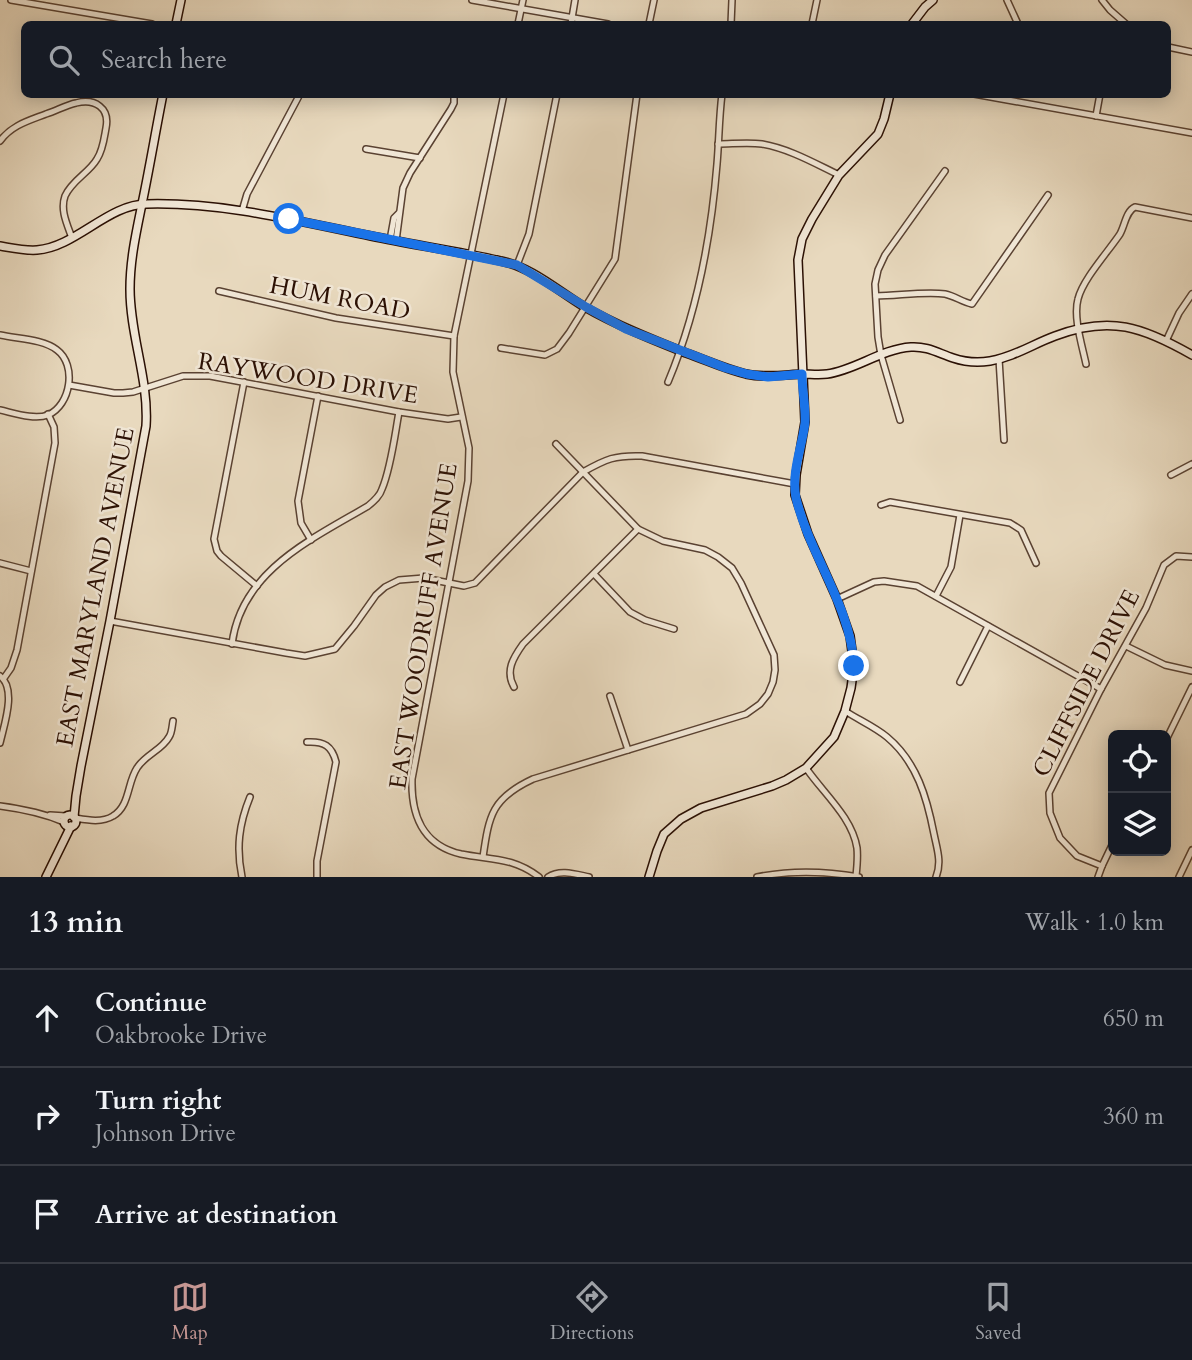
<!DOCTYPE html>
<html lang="en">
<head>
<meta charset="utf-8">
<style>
	body { margin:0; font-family:Cardo,serif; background:#20242c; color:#f1f3f6 }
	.controls { position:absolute; right:21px; bottom:21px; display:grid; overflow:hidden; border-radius:10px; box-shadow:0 4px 18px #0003 }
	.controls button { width:63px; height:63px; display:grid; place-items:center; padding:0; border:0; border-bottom:2px solid #363941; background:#171b24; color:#f1f3f6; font:35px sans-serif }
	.stop { position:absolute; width:21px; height:21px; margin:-16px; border:5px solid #1a73e8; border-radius:50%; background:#fff }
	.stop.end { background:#1a73e8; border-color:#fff; box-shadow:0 2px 7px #0008 }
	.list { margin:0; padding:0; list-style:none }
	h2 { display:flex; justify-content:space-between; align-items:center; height:91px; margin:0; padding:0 28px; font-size:30px }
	h2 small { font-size:23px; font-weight:400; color:#9ea1a6 }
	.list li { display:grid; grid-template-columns:46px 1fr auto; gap:21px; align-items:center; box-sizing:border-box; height:98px; padding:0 28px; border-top:2px solid #363941 }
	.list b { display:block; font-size:26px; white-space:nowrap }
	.list p { margin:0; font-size:23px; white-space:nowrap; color:#9ea1a6 }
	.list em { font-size:23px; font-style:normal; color:#9ea1a6 }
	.icon { flex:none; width:38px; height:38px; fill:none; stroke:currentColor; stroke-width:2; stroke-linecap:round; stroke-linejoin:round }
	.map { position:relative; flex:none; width:1192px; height:877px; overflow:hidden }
	.search { position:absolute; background:#171b24; box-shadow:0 4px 18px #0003; left:21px; right:21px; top:21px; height:77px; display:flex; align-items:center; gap:18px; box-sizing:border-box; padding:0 24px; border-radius:10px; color:#9ea1a6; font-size:26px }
	.sheet { height:385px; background:#171b24 }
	nav { display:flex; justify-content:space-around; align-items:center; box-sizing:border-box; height:98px; border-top:2px solid #363941; background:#171b24; font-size:19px; color:#9ea1a6 }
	nav a { display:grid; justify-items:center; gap:4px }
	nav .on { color:#c59692 }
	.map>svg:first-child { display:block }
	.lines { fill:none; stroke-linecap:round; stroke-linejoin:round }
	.street-casing { stroke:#5a4232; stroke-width:8 }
	.secondary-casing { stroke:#2b1004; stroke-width:10 }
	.street { stroke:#f0e6d5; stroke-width:5 }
	.secondary { stroke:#f0e6d5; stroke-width:7 }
	.route { stroke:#1a73e8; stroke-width:9 }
	.labels { text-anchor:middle; stroke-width:5; stroke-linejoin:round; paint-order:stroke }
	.street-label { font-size:24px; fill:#2b1004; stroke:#f0e6d5 }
</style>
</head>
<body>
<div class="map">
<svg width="1192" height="877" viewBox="0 0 1192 877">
	<rect width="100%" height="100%" fill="#e8d9be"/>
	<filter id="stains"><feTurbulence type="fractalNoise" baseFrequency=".00286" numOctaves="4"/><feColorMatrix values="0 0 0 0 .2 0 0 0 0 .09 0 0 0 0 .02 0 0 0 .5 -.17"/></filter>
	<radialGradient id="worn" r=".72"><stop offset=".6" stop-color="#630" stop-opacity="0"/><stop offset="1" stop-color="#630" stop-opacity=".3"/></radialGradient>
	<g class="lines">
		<defs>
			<g id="street">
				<path d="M11,0L152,24"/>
				<path d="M472,0L608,24"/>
				<path d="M1007,0L1018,24"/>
				<path d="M1102,0L1110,10L1126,24"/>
				<path d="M518,24L523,0"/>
				<path d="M571,24L575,0"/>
				<path d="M649,24L654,0"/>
				<path d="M731,24L732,0"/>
				<path d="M812,24L817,0"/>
				<path d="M1168,47L1192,52"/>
				<path d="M504,94L454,336L453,372L469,448L468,481L412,779C411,815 422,845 461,854C491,860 513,857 539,877"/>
				<path d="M974,94L1192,133"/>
				<path d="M1096,116L1100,94"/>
				<path d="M0,141C12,125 28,121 46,114C56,111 66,105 76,103C95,98 110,108 106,128C104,139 103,150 97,159C89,173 72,180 65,196C60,210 67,224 72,238"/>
				<path d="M718,144C732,144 748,142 762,144C790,149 814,163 839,175"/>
				<path d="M366,149L420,158"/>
				<path d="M242,211L247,194L300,94"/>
				<path d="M390,240L394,218L399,213"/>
				<path d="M396,241L403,188L410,173L451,109L454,103V94"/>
				<path d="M517,265L529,234L557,94"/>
				<path d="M219,291L336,318L454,336"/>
				<path d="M876,296C897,296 925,291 945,294C955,296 962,302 972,304L1048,195"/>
				<path d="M0,335C18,339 43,339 57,350C77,365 71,405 48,415C34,420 14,413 0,410"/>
				<path d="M1166,341L1179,313L1192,294"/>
				<path d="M501,348L545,355L557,349L569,333L615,259L637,94"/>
				<path d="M999,359L1004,440"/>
				<path d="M1086,364C1082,345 1073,317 1078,299C1083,279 1108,252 1120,234C1125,225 1126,211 1135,207L1192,218"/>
				<path d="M244,382L214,539L217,551L221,556L257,586"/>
				<path d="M668,382C697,313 711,238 717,164C719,141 719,118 722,94"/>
				<path d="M69,385L114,393H123L133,392L183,376H210L399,412L448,419L461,417"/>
				<path d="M900,420L881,355L878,337L875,284L878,270L885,255L945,171"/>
				<path d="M1171,475L1192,464"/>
				<path d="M881,505L890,502L1010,523L1021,530L1036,563"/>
				<path d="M311,540L301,523L298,501L318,396"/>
				<path d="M0,563L31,571"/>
				<path d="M594,574L630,612L645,620L674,629"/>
				<path d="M936,596L951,567L960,515"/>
				<path d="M837,599L874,582L884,581L917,586L1101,689"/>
				<path d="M110,621L286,653L305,656L335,649L354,626L376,595L385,587L399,580L424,578L464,586L475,583L583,472C606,459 615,455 642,456L795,484"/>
				<path d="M232,644C241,571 312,539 368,506C374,501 380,496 382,489C391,468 395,434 399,412"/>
				<path d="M1126,646L1165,665L1192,671"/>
				<path d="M0,676C17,689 4,725 0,743"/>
				<path d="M4,678L11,668L17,650L55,443L54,427L48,414"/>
				<path d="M960,682L988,626"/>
				<path d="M514,687C505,671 513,658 523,644L638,529"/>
				<path d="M610,696L628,750"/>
				<path d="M845,711C859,720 875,727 887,737C917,762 927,798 934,834C937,849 942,862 936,877"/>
				<path d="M1166,740L1192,687"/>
				<path d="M307,742C324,741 332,746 336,762L317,861V877"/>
				<path d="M806,768C823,793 852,817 857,848C858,858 857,867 856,876"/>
				<path d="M0,806C23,809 43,813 64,822"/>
				<path d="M50,815L66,816"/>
				<path d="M75,818C87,820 102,823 113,816C130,806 127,783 137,768C145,755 162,750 169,737C172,733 172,726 173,721"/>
				<path d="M483,857C489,815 492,798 533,779L746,714L760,704L768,694L773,682L775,670L774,655L741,583L732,568L718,557L705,550L663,541L638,529L556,444"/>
				<path d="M1102,866L1077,856L1060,838L1050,813L1049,793L1101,689L1146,608L1164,565L1176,556L1192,557"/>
				<path d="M242,877C236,848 239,824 250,797"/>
				<path d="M548,877C560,869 575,874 589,877"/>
				<path d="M757,877C791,870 825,871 859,877"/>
				<path d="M1098,877L1102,866L1113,843"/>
				<path d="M1179,877L1192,850"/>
			</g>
			<g id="secondary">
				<path d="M176,24L181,0"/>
				<path d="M912,24L925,7L933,0"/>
				<path d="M0,246C12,248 25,251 37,250C76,247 108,204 147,204C222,202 297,221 371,236C414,245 458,251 501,261C531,267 557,290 583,306C616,325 651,339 686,353C706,360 725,369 746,374C765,378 783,375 802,374C810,374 819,375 827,374C856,370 881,349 911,347C927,346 938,353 953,358C965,362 978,363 990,361C1014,357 1033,344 1055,336C1110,315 1143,327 1192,355"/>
				<circle cx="70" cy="821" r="6"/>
				<path d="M74,817L76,796L81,766L110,621L146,426C149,379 130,336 130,289C130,258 137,229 143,199C150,165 156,129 163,94"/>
				<path d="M46,877L71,826"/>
				<path d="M649,877L657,851L664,834L681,819L701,808L772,786L786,780L806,768L834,737L845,711L851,688L854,666L850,636L837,599L808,534L795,495L796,475L805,422L798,260L802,239L812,219L839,175L878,134L884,119L890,94"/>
			</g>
		</defs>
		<!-- street casing -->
		<use href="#street" class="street-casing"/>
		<!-- secondary casing -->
		<use href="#secondary" class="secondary-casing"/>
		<!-- street -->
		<use href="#street" class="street"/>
		<!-- secondary -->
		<use href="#secondary" class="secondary"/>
	</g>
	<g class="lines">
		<!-- route -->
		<path class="route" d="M289,219L517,265L586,307L626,329L726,368L747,374L768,377L802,374C802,390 806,407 805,423C802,447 791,473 796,498C810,556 851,606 854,666"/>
	</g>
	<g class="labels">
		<!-- street labels -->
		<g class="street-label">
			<text transform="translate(340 298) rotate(11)" y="8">HUM ROAD</text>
			<text transform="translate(308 378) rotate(9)" y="8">RAYWOOD DRIVE</text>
			<text transform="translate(95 587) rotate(-79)" y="8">EAST MARYLAND AVENUE</text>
			<text transform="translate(423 626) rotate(-81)" y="8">EAST WOODRUFF AVENUE</text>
			<text transform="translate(1086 683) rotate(-63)" y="8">CLIFFSIDE DRIVE</text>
		</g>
	</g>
	<rect width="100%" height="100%" filter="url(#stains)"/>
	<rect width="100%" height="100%" fill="url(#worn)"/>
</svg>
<div class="controls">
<button><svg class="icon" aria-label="locate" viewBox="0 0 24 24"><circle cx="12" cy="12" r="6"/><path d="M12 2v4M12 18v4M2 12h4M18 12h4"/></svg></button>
<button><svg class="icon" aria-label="layers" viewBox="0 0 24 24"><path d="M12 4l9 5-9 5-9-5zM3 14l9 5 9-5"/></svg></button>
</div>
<div class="stop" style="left:289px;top:219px"></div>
<div class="stop end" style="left:854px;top:666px"></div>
<div class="search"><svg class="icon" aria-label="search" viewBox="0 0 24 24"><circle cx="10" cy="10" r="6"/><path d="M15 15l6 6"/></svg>Search here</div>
</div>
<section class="sheet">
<h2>13 min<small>Walk · 1.0 km</small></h2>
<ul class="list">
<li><svg class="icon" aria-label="ahead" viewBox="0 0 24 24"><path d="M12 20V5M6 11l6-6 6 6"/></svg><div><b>Continue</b><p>Oakbrooke Drive</p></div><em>650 m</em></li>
<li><svg class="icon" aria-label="right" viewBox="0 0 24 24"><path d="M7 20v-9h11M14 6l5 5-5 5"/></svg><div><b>Turn right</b><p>Johnson Drive</p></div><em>360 m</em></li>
<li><svg class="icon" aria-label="arrive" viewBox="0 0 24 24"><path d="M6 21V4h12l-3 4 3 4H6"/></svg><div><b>Arrive at destination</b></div></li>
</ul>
</section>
<nav>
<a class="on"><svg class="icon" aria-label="map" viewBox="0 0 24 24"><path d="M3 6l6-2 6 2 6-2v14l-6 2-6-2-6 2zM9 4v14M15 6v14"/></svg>Map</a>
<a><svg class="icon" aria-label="directions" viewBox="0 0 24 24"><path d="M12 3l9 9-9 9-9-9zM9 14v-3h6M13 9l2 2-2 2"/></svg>Directions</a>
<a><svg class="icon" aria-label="saved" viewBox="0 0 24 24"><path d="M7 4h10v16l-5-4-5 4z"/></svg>Saved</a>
</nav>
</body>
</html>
